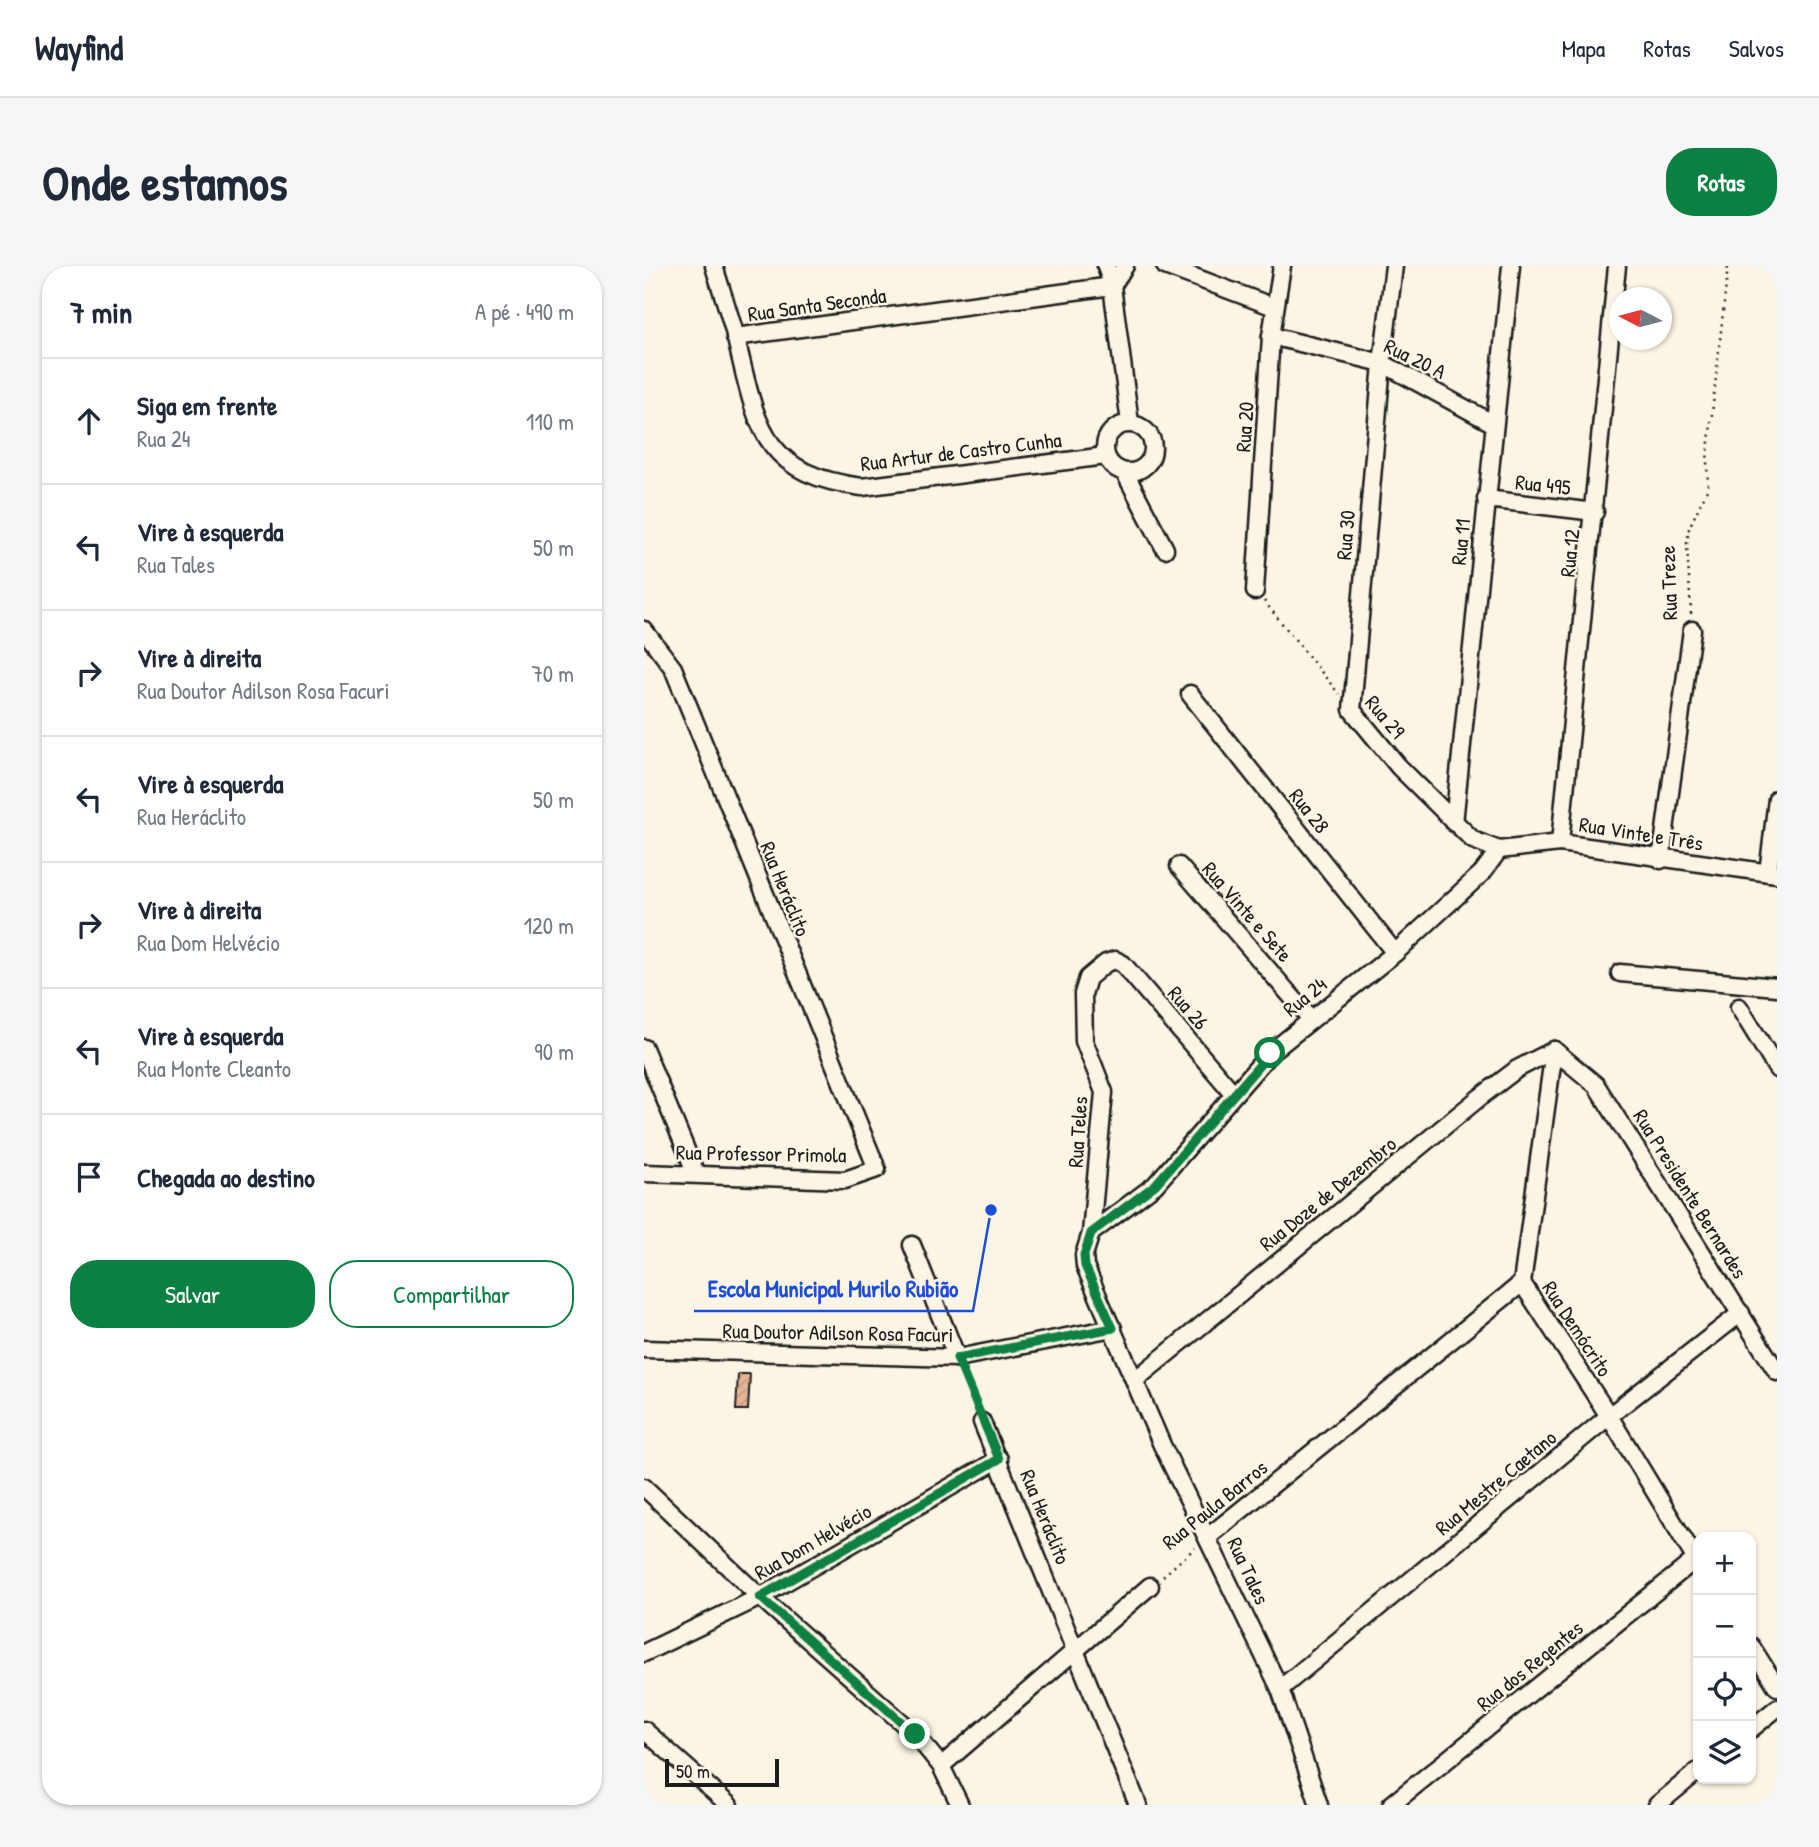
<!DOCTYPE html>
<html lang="pt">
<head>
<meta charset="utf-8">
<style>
	body { margin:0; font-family:"Patrick Hand",sans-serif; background:#f6f6f7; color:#1f2937 }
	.controls { position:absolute; right:21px; bottom:21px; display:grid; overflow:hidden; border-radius:14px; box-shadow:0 2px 5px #0004 }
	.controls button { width:63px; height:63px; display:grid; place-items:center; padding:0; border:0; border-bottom:2px solid #e0e1e3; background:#fff; color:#1f2937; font:35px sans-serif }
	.compass { position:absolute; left:965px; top:21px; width:63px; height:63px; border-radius:50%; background:#fff; box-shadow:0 2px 5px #0004; rotate:276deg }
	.scale { position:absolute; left:21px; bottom:18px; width:114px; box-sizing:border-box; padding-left:7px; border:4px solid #1c1c1c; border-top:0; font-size:19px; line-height:24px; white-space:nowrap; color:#1c1c1c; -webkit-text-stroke:5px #fcf5e5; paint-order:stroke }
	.stop { position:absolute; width:21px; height:21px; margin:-16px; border:5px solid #0b8043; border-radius:50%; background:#fff }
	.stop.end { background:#0b8043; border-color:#fff; box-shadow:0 2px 7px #0008 }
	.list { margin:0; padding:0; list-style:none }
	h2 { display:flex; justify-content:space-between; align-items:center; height:91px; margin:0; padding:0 28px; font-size:30px }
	h2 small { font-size:23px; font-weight:400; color:#747a83 }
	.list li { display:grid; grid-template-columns:46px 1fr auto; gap:21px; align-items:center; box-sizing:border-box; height:126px; padding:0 28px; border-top:2px solid #e0e1e3 }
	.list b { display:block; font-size:26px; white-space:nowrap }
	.list p { margin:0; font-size:23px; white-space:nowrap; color:#747a83 }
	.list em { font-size:23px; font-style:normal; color:#747a83 }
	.actions { display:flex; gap:14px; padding:21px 28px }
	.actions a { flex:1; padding:16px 0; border:2px solid #0b8043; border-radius:28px; text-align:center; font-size:24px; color:#0b8043 }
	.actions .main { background:#0b8043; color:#fff }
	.icon { flex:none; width:38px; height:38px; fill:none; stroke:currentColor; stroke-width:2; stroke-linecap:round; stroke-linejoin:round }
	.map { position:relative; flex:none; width:1133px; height:1539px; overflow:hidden; border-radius:28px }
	header { display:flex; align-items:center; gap:42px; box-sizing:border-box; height:98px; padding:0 35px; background:#fff; border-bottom:2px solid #e0e1e3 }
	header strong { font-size:33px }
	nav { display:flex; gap:38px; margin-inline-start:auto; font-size:24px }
	.intro { display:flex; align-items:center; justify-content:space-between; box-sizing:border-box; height:168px; padding:0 42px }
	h1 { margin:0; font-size:49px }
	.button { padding:18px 32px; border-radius:28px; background:#0b8043; color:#fff; font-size:24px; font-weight:700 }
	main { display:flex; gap:42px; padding:0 42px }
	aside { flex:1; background:#fff; border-radius:28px; box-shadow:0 2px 5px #0004 }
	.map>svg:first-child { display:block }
	.building { fill:url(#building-hatch); stroke:#1c1c1c; stroke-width:2 }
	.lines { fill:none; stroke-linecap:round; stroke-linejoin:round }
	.minor-casing { stroke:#1c1c1c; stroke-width:21 }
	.path { stroke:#1c1c1c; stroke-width:2.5; stroke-dasharray:2 5; stroke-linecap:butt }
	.minor { stroke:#fcf5e5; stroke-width:16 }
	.route { stroke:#0b8043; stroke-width:9 }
	.labels { text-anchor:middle; stroke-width:5; stroke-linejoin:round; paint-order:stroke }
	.street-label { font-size:21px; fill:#1c1c1c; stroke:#fcf5e5 }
	.leader { fill:none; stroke:#1d4ed8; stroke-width:2.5 }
	.callout-dot { fill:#1d4ed8; stroke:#fcf5e5; stroke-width:2.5 }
	.callout-label { font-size:23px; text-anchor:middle; font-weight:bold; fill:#1d4ed8; stroke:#fcf5e5; stroke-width:5; stroke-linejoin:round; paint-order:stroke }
</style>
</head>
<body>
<header>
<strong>Wayfind</strong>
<nav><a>Mapa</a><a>Rotas</a><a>Salvos</a></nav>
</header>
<div class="intro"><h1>Onde estamos</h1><a class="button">Rotas</a></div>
<main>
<aside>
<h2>7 min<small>A pé · 490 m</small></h2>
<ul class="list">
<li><svg class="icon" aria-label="ahead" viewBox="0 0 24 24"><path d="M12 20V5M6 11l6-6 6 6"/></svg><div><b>Siga em frente</b><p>Rua 24</p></div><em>110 m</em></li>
<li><svg class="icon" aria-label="left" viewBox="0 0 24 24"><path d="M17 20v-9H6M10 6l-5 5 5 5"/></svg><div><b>Vire à esquerda</b><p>Rua Tales</p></div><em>50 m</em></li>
<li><svg class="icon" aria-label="right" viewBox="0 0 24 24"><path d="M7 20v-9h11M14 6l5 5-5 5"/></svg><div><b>Vire à direita</b><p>Rua Doutor Adilson Rosa Facuri</p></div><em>70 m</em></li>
<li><svg class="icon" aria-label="left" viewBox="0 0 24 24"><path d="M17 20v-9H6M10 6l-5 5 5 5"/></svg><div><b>Vire à esquerda</b><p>Rua Heráclito</p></div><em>50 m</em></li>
<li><svg class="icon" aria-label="right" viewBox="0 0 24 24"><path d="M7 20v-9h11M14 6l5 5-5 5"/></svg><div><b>Vire à direita</b><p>Rua Dom Helvécio</p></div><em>120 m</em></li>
<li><svg class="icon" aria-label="left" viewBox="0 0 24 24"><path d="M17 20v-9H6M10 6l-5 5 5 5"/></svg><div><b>Vire à esquerda</b><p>Rua Monte Cleanto</p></div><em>90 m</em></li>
<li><svg class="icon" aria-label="arrive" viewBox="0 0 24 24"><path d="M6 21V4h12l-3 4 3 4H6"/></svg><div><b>Chegada ao destino</b></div></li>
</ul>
<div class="actions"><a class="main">Salvar</a><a>Compartilhar</a></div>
</aside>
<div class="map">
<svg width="1133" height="1539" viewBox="0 0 1133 1539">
	<defs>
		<pattern id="building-hatch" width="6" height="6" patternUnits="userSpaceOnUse" patternTransform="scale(1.75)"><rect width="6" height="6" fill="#e6b597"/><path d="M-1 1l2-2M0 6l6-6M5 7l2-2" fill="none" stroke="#c59b82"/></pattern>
	</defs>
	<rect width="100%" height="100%" fill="#fcf5e5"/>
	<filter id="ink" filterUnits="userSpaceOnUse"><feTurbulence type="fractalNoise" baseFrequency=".0143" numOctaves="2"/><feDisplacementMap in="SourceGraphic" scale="14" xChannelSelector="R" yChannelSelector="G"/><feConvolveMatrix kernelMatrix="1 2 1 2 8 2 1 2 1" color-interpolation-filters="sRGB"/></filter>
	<g filter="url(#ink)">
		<!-- building -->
		<path class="building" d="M94,1108H106L104,1144H92Z"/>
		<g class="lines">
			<defs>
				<g id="minor">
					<path d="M70,0C77,24 86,48 92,73C113,158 116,208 218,221L462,190"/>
					<path d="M462,0L468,20L486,157"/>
					<path d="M521,0L630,41"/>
					<path d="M750,0L738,97L708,444L755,501L829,574L855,584L916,577L1133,608"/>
					<path d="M627,70L738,97L850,158"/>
					<path d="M91,71L468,20L481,0"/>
					<circle cx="485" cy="182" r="24"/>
					<path d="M481,207L521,283"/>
					<path d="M842,233L951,246"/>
					<path d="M611,325L627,70L638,0"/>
					<path d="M0,364L29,402L233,903L201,914L0,907"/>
					<path d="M546,428L751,687"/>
					<path d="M810,557L867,0"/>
					<path d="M916,577L973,0"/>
					<path d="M1017,594L1048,364"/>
					<path d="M535,600L666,752"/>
					<path d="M1124,607L1133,533"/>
					<path d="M976,707L1133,721"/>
					<path d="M1095,741L1133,803"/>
					<path d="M0,782L52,908"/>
					<path d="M910,784L878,1017L965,1150L1054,1297"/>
					<path d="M910,784L952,819L1133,1106"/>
					<path d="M447,967L460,826L440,775L439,728L444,712L462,697L471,694L479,698L589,827"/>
					<path d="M268,979L313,1092"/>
					<path d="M0,1083L313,1092L469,1062"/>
					<path d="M491,1114L835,832L873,803L910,784"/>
					<path d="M338,1156L494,1539"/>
					<path d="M0,1221L116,1331L271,1468L297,1500L316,1539"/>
					<path d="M564,1271L878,1017"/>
					<path d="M1107,1380L1133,1421"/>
					<path d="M0,1387L116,1331L355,1193"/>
					<path d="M636,1423L965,1150L1097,1047"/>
					<path d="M1107,1463L1133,1442"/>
					<path d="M0,1464L85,1539"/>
					<path d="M297,1500L506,1320"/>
					<path d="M675,1539L636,1423L518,1179L441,1000L440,989L447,967L511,919L626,787L751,687L838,607L855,584"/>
					<path d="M747,1539L1052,1293"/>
					<path d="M1013,1539L1054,1505"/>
				</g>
			</defs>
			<!-- minor casing -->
			<use href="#minor" class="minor-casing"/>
			<!-- path -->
			<g class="path">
				<path d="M620,335L695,428"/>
				<path d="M1047,348L1043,278L1045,262L1064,222L1063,194L1084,0"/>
				<path d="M319,1107L333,1143"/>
				<path d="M519,1310L551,1282"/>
			</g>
			<!-- minor -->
			<use href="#minor" class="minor"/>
		</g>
	</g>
	<g class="lines" filter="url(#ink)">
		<!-- route -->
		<path class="route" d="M271,1468L116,1331L355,1193L313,1092L469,1062L441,1000L440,989L447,967L511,919L626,787"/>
	</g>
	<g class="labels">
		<!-- street labels -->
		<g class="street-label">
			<text transform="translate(173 39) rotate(-8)" y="7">Rua Santa Seconda</text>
			<text transform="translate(771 93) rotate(26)" y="7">Rua 20 A</text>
			<text transform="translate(601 161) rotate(-86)" y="7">Rua 20</text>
			<text transform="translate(317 186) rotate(-7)" y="7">Rua Artur de Castro Cunha</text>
			<text transform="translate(899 219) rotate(6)" y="7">Rua 495</text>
			<text transform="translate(702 269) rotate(-85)" y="7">Rua 30</text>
			<text transform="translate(817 276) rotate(-84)" y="7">Rua 11</text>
			<text transform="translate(926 287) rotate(-84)" y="7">Rua 12</text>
			<text transform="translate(1025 317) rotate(-92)" y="7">Rua Treze</text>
			<text transform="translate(741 451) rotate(50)" y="7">Rua 29</text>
			<text transform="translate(665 545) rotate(52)" y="7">Rua 28</text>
			<text transform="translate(997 568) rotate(9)" y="7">Rua Vinte e Três</text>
			<text transform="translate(141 623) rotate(68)" y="7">Rua Heráclito</text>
			<text transform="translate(603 646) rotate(49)" y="7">Rua Vinte e Sete</text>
			<text transform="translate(661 731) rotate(-39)" y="7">Rua 24</text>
			<text transform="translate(544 742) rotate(49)" y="7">Rua 26</text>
			<text transform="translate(434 866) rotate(-86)" y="7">Rua Teles</text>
			<text transform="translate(117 888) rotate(1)" y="7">Rua Professor Primola</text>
			<text transform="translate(684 928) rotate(-39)" y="7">Rua Doze de Dezembro</text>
			<text transform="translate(1046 928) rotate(58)" y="7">Rua Presidente Bernardes</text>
			<text transform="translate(933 1063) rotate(57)" y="7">Rua Demócrito</text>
			<text transform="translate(194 1067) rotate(1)" y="7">Rua Doutor Adilson Rosa Facuri</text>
			<text transform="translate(852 1217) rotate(-40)" y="7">Rua Mestre Caetano</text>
			<text transform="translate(571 1239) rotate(-39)" y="7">Rua Paula Barros</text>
			<text transform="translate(401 1251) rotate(68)" y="7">Rua Heráclito</text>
			<text transform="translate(169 1276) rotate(-30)" y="7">Rua Dom Helvécio</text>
			<text transform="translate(604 1305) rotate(65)" y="7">Rua Tales</text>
			<text transform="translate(886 1400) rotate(-39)" y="7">Rua dos Regentes</text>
		</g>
	</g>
	<!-- callouts -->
	<path class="leader" d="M347 944L329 1045H50"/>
	<circle class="callout-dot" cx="347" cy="944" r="7"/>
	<g class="callout-label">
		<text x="189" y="1031">Escola Municipal Murilo Rubião</text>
	</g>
</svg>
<div class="controls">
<button>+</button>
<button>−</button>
<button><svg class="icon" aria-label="locate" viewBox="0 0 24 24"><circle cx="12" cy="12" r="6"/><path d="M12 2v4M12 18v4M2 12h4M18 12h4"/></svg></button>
<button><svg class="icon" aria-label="layers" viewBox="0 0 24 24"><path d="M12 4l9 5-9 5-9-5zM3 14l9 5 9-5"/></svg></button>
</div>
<svg class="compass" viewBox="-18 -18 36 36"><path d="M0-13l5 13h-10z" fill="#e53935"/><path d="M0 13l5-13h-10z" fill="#747a83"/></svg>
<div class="scale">50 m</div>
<div class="stop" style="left:626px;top:787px"></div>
<div class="stop end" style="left:271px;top:1468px"></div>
</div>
</main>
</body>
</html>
